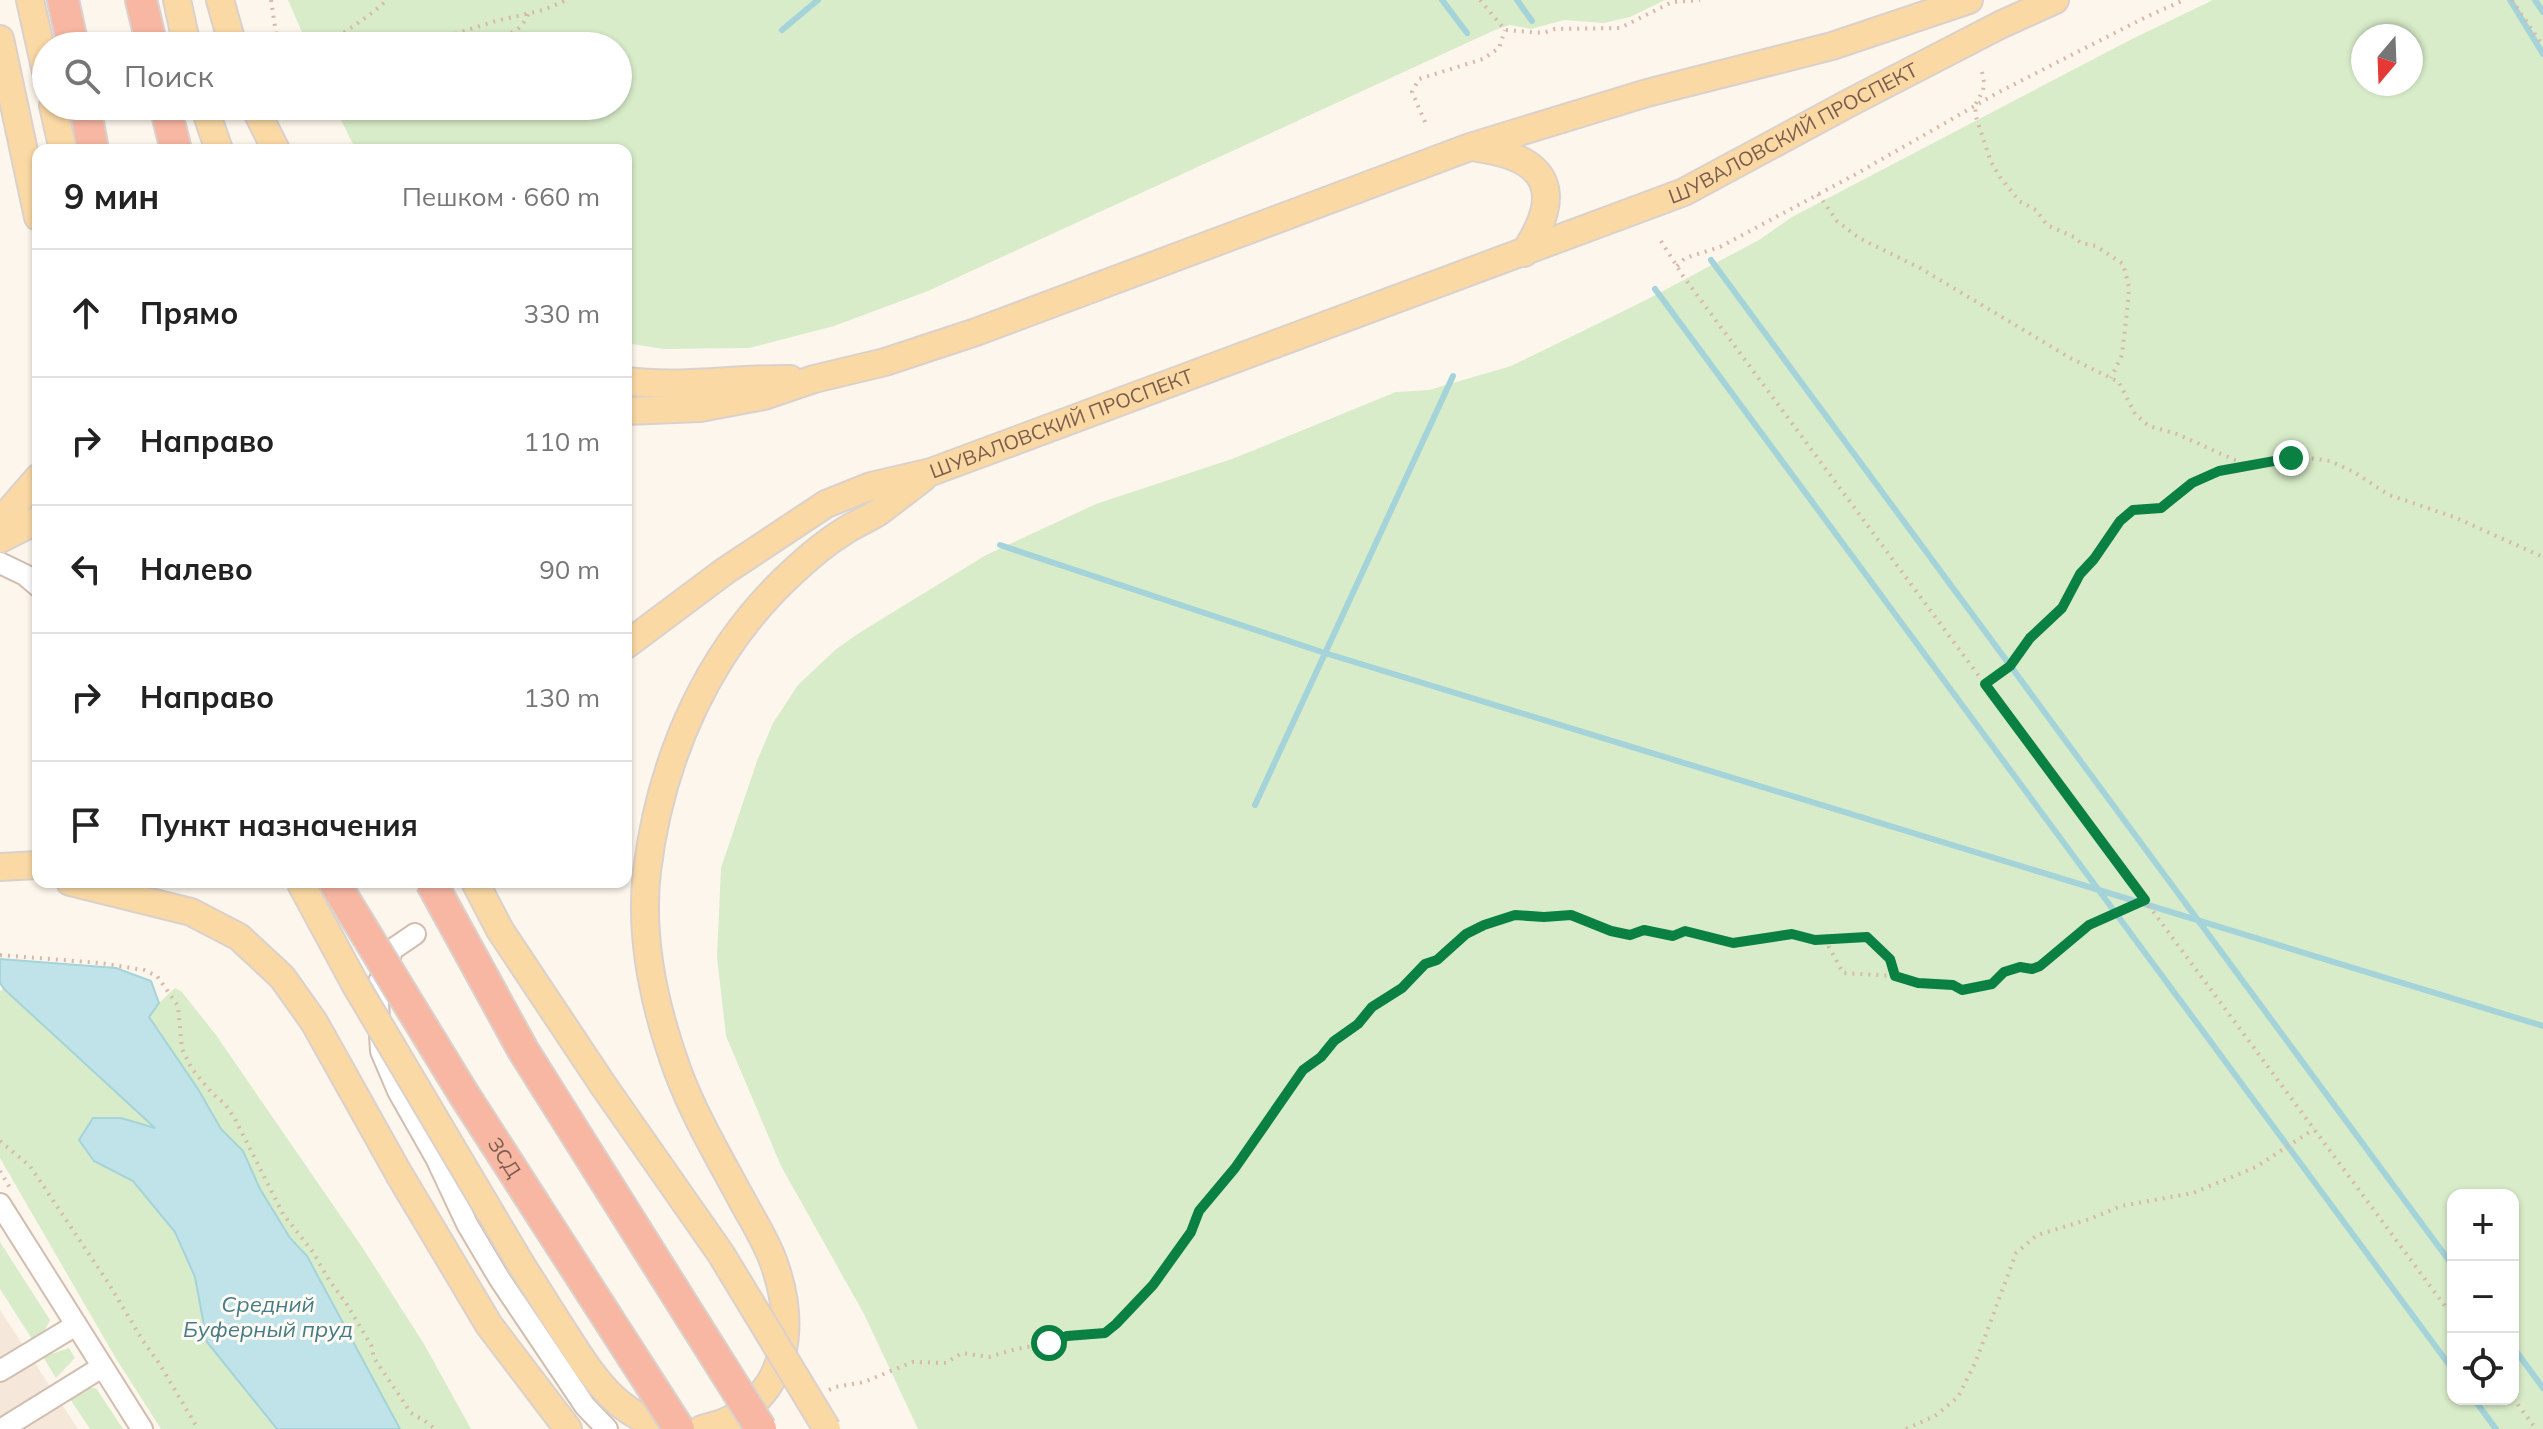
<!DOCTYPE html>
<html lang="ru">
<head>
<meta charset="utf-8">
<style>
	body { margin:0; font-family:Mulish,sans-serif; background:#f2f2f2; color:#222 }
	.controls { position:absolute; right:24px; bottom:24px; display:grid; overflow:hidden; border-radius:16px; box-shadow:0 2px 6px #0004 }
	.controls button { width:72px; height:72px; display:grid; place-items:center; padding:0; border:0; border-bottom:2px solid #e0e0e0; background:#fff; color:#222; font:40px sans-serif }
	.compass { position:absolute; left:2351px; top:24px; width:72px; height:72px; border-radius:50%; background:#fff; box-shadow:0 2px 6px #0004; rotate:199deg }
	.stop { position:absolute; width:24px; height:24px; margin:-18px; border:6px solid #0b8043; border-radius:50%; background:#fff }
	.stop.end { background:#0b8043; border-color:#fff; box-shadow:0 2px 8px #0008 }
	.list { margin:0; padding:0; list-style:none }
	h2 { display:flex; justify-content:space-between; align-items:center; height:104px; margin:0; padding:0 32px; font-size:34px }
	h2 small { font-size:26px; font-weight:400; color:#767676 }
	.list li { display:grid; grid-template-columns:52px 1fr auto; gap:24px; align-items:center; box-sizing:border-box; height:128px; padding:0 32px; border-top:2px solid #e0e0e0 }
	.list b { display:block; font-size:30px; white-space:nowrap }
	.list em { font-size:26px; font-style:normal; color:#767676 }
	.icon { flex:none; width:44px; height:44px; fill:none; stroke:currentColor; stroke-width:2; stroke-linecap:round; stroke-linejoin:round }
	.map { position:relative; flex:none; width:2543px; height:1429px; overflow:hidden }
	.search { position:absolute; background:#fff; box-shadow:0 2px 6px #0004; left:32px; top:32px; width:600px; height:88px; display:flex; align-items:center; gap:20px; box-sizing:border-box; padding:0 28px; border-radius:44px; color:#767676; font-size:30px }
	.panel { position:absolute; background:#fff; box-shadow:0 2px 6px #0004; left:32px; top:144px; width:600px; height:744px; border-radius:16px }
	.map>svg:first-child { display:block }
	.residential { fill:#f5e8da }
	.green { fill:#d8ecc9; fill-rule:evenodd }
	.water { fill:#bfe3e8; stroke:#a5d3da; stroke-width:2 }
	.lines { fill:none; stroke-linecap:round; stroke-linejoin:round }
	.stream { stroke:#a5d3da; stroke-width:6 }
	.minor-casing { stroke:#d1beb0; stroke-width:24 }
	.major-casing { stroke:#dad1cd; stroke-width:30 }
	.highway-casing { stroke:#dad1cd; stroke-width:34 }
	.path { stroke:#d9b8a5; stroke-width:4; stroke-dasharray:2 6; stroke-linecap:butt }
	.minor { stroke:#fff; stroke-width:20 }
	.major { stroke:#fbd9a5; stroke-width:26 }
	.highway { stroke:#f7b7a3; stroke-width:30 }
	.major-bridge-casing { stroke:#dad1cd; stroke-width:30; stroke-linecap:butt }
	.highway-bridge-casing { stroke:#dad1cd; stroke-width:34; stroke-linecap:butt }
	.major-bridge { stroke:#fbd9a5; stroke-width:26 }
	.highway-bridge { stroke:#f7b7a3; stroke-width:30 }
	.route { stroke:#0b8043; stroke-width:10 }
	.labels { text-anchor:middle; stroke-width:6; stroke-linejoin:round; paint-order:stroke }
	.street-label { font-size:20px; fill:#7a5c4d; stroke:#fffaf3 }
	.water-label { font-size:22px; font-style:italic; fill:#437c86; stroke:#fffaf3 }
</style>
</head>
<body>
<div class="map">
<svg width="2543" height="1429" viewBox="0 0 2543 1429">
	<rect width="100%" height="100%" fill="#fdf6ec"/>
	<!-- residential -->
	<path class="residential" d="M0,1310L78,1429H0Z"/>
	<!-- green -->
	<g class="green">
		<path d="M288,0H1665L1630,17L1604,23L1564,20L1531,29L1510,25L1495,30L928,291L834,326L749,348L663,349L626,343V150H356L334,106H618V46H308Z"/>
		<path d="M2213,0H2543V1429H918L864,1314L781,1166L726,1036L717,957L721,868L757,761L773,723L798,685L835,650L859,633L986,555L1096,504L1232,459L1396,392L1429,390L1511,366L1646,300L1759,240L1792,217L2132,39ZM2363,36H2411V84H2363ZM2453,1195H2513V1399H2453Z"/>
		<path d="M175,988L182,992L216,1035L362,1247L424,1344L471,1429H400L307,1256L290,1238L260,1189L243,1151L221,1129L198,1089L149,1017L159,1003Z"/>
		<path d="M4,989L157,1129L121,1118L94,1161L133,1181L175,1232L195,1277L207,1342L277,1429H161L115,1357L0,1158V991Z"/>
		<path d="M0,1242L50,1320L44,1332L32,1339L0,1289Z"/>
		<path d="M69,1348L75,1358L56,1378L43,1357Z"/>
		<path d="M81,1388H96L123,1429H90L68,1396Z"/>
	</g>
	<!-- water -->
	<path class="water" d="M0,959L116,968L151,981L159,1003L149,1017L198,1089L221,1129L243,1151L260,1189L290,1238L307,1256L400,1429H277L207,1342L195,1277L175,1232L133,1181L94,1161L79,1140L93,1118H121L155,1128L4,989L0,983Z"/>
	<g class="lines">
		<!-- stream -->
		<g class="stream">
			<path d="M1442,0L1467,33"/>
			<path d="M1517,0L1532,21"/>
			<path d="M2510,0L2543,54"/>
			<path d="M2535,0L2543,12"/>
			<path d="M782,30L818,0"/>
			<path d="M1711,260L2453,1266"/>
			<path d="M1655,289L2453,1370"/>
			<path d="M1000,545L1325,653L2543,1026"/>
			<path d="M1255,805L1453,376"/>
			<path d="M2513,1347L2543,1388"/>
			<path d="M2474,1399L2496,1429"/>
		</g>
		<defs>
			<g id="minor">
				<path d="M0,563L25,575L38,586"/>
				<path d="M415,934L393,949L377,987L381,1051L398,1091L436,1158L467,1224L499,1278L585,1406L607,1429"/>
				<path d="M0,1204L142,1429"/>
				<path d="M0,1371L76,1325"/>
				<path d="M2,1429L102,1367"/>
			</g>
			<g id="major">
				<path d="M30,0L46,72"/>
				<path d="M177,0L187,46"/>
				<path d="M220,0L233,46"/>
				<path d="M0,39L38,217"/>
				<path d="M53,106L63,150"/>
				<path d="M204,106L219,150"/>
				<path d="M254,106L276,150"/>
				<path d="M1477,148C1550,158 1564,193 1524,253"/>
				<path d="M626,381C681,388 735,378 790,379"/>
				<path d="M626,411L700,408L764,396L814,379L885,362L976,332L1470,147L1647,93L1832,46L1969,0"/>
				<path d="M0,522L38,478"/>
				<path d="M0,539L38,520"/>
				<path id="s1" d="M626,645L725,571L826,504L871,486L931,472L1684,192L1851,102L2000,25L2055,0"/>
				<path d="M0,867L38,865"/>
				<path d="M70,882L191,912L239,937L282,977L314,1022L399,1174L489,1325L568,1429"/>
				<path d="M475,882L500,930L603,1085"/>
				<path d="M522,1266C537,1289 551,1312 566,1335C596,1382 623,1424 683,1429"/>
				<path d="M702,1429C712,1426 722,1424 731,1419C789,1386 795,1325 775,1266C768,1244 754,1222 743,1202C720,1159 695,1117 678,1072C655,1009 639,939 647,871C661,757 709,647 796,569C810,556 827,542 843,532C855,524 868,519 880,511C894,500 909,489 923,478"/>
			</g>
			<g id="highway">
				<path d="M63,0L73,46"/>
				<path d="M141,0L152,46"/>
				<path d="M85,106L93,150"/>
				<path d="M165,106L176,150"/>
			</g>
		</defs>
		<!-- minor casing -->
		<use href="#minor" class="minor-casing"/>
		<!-- major casing -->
		<use href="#major" class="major-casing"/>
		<!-- highway casing -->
		<use href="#highway" class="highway-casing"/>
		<!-- path -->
		<g class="path">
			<path d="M271,0L278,46"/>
			<path d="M1480,0L1505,30L1543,33L1555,29L1620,28L1672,2L1700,0"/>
			<path d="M2512,0L2543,46"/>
			<path d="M324,46C346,30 367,19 387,0"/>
			<path d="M417,46L496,21L543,10L567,0"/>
			<path d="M482,46C501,32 519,39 529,12"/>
			<path d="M1982,72L1984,82L1983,91L1975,105L1976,117L1991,162L2000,177L2019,201L2036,210L2047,225L2074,237L2081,243L2096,246L2123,264L2129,287L2128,302L2122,355L2111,378"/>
			<path d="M1425,122L1412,92L1419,79L1483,59L1499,48L1505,30"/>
			<path d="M1818,194L1837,221L1859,238L1920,268L2072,359L2119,382L2135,414L2149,426L2177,434L2248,466L2302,457L2330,461L2354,472L2389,495L2454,517L2543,557"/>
			<path d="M1661,241L1683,276L2453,1317"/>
			<path d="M1677,266L1685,258L1720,247L1858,173L1997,93L2148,16L2184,0"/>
			<path d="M1986,683L2010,666L2030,638L2062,608L2080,574L2094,559L2120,521L2133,510L2161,508L2200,479L2219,471L2245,466"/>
			<path d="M1828,938L1829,947L1843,973L1895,976"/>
			<path d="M0,955L100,963L144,970L157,976L178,1006L182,1049L192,1069L212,1093L225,1104L235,1119L283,1214L313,1252L329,1280L346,1303L371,1345L374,1358L411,1413L425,1421L435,1429"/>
			<path d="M0,1141L30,1166L109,1284L143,1341L159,1363L198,1429"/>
			<path d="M0,1171L10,1188"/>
			<path d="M829,1390L835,1387L864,1382L913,1362L946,1363L962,1353L989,1357L1016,1349L1049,1343L1067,1336L1105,1333L1116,1324L1153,1285L1191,1232L1199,1211L1235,1168L1251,1142L1262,1132L1303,1070L1321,1057L1334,1041L1358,1024L1372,1007L1402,988L1425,964L1437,960L1466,934L1484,925L1515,915L1544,917L1571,915L1592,922L1598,927L1630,935L1644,930L1673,936L1685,931L1733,943L1792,934L1815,940L1867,937L1890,959L1895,976L1918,983L1953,985L1962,990L1980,988L1992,984L2004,972L2020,967L2032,969L2040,966L2065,943L2089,925L2145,900"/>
			<path d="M2513,1398L2536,1429"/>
			<path d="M1906,1429L1935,1416L1958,1397L1976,1361L2016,1253L2037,1235L2090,1219L2121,1206L2193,1193L2256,1167L2314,1129"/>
		</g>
		<!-- minor -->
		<use href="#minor" class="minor"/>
		<!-- major -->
		<use href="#major" class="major"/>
		<!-- highway -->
		<use href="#highway" class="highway"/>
		<defs>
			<g id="major-bridge">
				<path d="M300,882L355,984L522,1266"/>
				<path d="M603,1085L721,1254L827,1429"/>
			</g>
			<g id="highway-bridge">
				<path id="s2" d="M334,882L463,1093L679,1429"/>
				<path d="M431,882L523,1050L761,1429"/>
			</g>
		</defs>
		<!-- major-bridge casing -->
		<use href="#major-bridge" class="major-bridge-casing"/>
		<!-- highway-bridge casing -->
		<use href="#highway-bridge" class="highway-bridge-casing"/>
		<!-- major-bridge -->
		<use href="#major-bridge" class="major-bridge"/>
		<!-- highway-bridge -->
		<use href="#highway-bridge" class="highway-bridge"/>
	</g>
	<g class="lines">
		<!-- route -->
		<path class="route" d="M1049,1343L1067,1336L1105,1333L1116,1324L1153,1285L1191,1232L1199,1211L1235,1168L1303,1070L1321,1057L1334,1041L1358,1024L1372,1007L1402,988L1425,964L1437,960L1466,934L1484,925L1515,915L1544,917L1571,915L1611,931L1630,935L1644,930L1673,936L1685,931L1733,943L1792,934L1815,940L1867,937L1890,959L1895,976L1918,983L1953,985L1962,990L1992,984L2004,972L2020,967L2032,969L2040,966L2089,925L2145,900L1985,684L2010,666L2030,638L2062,608L2080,574L2094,559L2120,521L2133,510L2161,508L2192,483L2219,471L2291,458"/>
	</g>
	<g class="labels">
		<!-- street labels -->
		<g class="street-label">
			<text dy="7" stroke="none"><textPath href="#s1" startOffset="1282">ШУВАЛОВСКИЙ ПРОСПЕКТ</textPath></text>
			<text dy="7" stroke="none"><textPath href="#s1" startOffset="494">ШУВАЛОВСКИЙ ПРОСПЕКТ</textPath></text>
			<text dy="7" stroke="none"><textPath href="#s2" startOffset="324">ЗСД</textPath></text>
		</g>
		<!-- water labels -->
		<g class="water-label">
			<text x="268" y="1312">Средний<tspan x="268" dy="25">Буферный пруд</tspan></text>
		</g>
	</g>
</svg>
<div class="controls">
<button>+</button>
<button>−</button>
<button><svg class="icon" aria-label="locate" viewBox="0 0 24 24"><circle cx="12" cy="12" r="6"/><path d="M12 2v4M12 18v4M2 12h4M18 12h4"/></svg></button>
</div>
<svg class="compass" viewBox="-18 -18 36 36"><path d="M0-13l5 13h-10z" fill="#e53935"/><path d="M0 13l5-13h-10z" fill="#767676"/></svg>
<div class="stop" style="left:1049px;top:1343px"></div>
<div class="stop end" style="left:2291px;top:458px"></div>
<div class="search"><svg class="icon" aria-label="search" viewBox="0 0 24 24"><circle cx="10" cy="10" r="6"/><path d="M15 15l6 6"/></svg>Поиск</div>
<section class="panel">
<h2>9 мин<small>Пешком · 660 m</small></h2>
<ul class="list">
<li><svg class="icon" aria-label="ahead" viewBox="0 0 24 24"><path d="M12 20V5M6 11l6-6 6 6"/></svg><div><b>Прямо</b></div><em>330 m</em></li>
<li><svg class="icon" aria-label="right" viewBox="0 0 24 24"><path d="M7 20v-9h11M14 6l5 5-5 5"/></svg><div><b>Направо</b></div><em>110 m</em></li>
<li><svg class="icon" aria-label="left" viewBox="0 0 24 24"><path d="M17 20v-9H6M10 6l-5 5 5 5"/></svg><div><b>Налево</b></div><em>90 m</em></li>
<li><svg class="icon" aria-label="right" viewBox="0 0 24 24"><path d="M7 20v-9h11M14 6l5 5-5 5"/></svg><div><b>Направо</b></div><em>130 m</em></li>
<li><svg class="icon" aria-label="arrive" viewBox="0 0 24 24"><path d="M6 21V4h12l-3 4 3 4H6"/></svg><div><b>Пункт назначения</b></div></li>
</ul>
</section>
</div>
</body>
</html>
